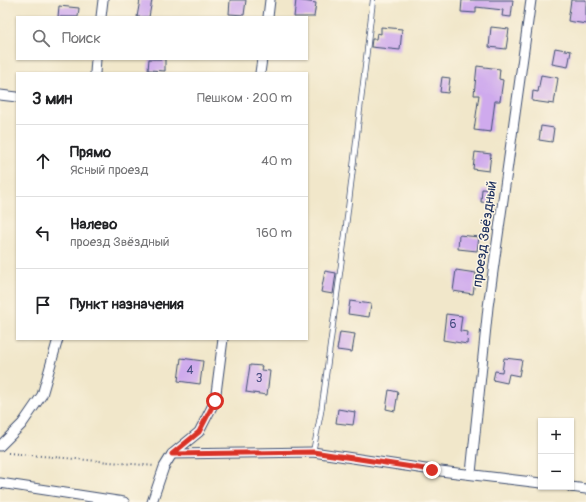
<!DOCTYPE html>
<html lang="ru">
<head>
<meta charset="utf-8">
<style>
	body { margin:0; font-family:Pangolin,sans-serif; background:#f2f2f2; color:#202124 }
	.controls { position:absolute; right:12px; bottom:12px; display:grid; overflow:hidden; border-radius:0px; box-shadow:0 1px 3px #0004 }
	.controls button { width:36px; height:36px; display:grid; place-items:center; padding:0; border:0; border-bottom:1px solid #e0e0e0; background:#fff; color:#202124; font:20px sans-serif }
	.stop { position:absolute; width:12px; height:12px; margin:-9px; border:3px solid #d93025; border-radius:50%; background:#fff }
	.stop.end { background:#d93025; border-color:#fff; box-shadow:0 1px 4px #0008 }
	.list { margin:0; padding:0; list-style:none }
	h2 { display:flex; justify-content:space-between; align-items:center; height:52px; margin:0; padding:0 16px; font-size:17px }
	h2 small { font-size:13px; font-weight:400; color:#757577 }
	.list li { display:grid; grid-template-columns:26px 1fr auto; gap:12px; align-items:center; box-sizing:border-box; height:72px; padding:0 16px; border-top:1px solid #e0e0e0 }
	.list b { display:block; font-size:15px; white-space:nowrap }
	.list p { margin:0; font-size:13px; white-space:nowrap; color:#757577 }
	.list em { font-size:13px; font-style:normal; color:#757577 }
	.icon { flex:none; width:22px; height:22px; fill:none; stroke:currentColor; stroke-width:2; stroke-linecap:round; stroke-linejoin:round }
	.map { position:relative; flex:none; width:586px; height:502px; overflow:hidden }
	.search { position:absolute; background:#fff; box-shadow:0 1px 3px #0004; left:16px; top:16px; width:292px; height:44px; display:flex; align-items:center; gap:10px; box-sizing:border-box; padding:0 14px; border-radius:0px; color:#757577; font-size:15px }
	.panel { position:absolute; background:#fff; box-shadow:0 1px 3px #0004; left:16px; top:72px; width:292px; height:268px; border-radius:0px }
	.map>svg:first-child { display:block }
	.building { fill:#cfaaed }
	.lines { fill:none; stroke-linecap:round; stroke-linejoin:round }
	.service-casing { stroke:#3b4b6e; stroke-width:6 }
	.minor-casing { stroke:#3b4b6e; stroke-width:11 }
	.path { stroke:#3b4b6e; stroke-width:2; stroke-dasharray:1 3; stroke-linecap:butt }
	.service { stroke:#fff; stroke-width:4.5 }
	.minor { stroke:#fff; stroke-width:9 }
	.route { stroke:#d93025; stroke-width:5 }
	.labels { text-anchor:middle; stroke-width:3; stroke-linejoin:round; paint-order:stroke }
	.number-label { font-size:12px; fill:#484e82 }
	.street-label { font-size:14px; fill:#1b2f5e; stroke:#fcf5e5 }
</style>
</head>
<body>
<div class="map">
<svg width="586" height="502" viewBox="0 0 586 502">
	<rect width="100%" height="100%" fill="#fcf5e5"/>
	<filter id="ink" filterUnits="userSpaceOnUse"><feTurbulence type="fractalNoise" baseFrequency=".025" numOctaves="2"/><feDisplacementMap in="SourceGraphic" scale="8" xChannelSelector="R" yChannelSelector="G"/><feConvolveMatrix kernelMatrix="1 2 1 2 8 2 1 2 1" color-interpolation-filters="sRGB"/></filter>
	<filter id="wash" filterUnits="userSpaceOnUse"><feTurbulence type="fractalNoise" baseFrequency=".012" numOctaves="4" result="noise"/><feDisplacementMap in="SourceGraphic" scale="16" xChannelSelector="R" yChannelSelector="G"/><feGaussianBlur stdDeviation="0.9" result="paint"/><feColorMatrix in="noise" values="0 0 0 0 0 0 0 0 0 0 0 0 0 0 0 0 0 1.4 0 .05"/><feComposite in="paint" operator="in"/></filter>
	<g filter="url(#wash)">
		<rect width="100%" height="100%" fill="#f1e7ca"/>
		<g id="blocks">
			<!-- building -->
			<g class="building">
				<path d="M140,0H152L149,17H137Z"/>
				<path d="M230,0H246L244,15L229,14Z"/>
				<path d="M296,0L316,3L314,17H294Z"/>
				<path d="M462,0H513L511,17L502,16L503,10L476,7V13L461,12Z"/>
				<path d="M571,0H586V24L568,21Z"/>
				<path d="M59,6L79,8L78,17H58Z"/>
				<path d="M381,27L402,29L400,50L371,47L372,39H376L377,33L381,34Z"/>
				<path d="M491,27L509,29L506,49L489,47Z"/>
				<path d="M555,48L571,51L568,67L552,64Z"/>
				<path d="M149,59H165V71L148,70Z"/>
				<path d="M477,66L500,69L499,79L503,80L500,101H495L491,132L474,130L479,95H474Z"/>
				<path d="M541,75L558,78L554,104L532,101L533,91L538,92Z"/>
				<path d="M442,77L450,78L448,93L440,92Z"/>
				<path d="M541,126L554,128L552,142L539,140Z"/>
				<path d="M475,152L491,154L489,171L473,169Z"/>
				<path d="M482,189L491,190L490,203L481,202Z"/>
				<path d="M459,235L479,237L477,251L458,249Z"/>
				<path d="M456,270L476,273L473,294L453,291Z"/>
				<path d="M325,271L336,273L333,294L321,292Z"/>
				<path d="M350,301L371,304L369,317L348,314Z"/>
				<path d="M446,314L462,316L460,331L468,332L467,344L443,340Z"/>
				<path d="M340,332L355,334L352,352L337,350Z"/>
				<path d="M181,358L203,361L200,384L178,381Z"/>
				<path d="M504,358L522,360L519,376L509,374L507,383L493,380L495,371L502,372Z"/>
				<path d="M250,365L262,366L261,370L270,371L267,395L246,392Z"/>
				<path d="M389,390L398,392L395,411L386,409Z"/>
				<path d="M338,409L355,412L353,425L336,423Z"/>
			</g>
		</g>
	</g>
	<g filter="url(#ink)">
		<use href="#blocks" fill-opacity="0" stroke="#3b4b6e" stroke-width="1"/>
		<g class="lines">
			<defs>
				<path id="service" d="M313,452L321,412L344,243L373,0"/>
				<g id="minor">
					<path d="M101,17L103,0"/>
					<path d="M268,17L270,0"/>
					<path d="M95,73L96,59"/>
					<path d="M260,73L262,59"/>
					<path d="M0,95L17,97"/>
					<path d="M0,446L22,424L42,395L58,339"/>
					<path d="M172,454L313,452L432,470L541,483"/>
					<path d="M471,473L488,307L531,0"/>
					<path d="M0,483L124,502"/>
					<path d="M571,487L586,489"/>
					<path d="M152,502L164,467L172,454L199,432L215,401L223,339"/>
				</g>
			</defs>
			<!-- service casing -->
			<use href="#service" class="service-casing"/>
			<!-- minor casing -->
			<use href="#minor" class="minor-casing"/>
			<!-- path -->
			<path class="path" d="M8,453L155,466"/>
			<!-- service -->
			<use href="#service" class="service"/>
			<!-- minor -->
			<use href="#minor" class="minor"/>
		</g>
	</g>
	<g class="lines" filter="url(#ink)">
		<!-- route -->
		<path class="route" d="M215,401L199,432L172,454L313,452L432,470"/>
	</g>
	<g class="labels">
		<!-- number labels -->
		<g class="number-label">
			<text x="453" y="328">6</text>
			<text x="190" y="374">4</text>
			<text x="259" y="382">3</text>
		</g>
		<!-- street labels -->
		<g class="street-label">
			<text transform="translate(484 234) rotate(-82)" y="5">проезд Звёздный</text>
		</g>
	</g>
</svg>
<div class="controls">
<button>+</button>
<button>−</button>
</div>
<div class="stop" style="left:215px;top:401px"></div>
<div class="stop end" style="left:432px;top:470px"></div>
<div class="search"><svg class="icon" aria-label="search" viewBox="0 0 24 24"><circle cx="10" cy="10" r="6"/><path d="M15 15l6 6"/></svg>Поиск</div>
<section class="panel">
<h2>3 мин<small>Пешком · 200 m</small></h2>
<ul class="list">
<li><svg class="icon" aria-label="ahead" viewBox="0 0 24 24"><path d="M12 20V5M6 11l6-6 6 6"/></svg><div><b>Прямо</b><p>Ясный проезд</p></div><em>40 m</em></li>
<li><svg class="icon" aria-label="left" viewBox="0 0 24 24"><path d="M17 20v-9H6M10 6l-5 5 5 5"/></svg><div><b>Налево</b><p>проезд Звёздный</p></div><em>160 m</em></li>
<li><svg class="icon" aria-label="arrive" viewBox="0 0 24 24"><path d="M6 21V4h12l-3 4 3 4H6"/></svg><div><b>Пункт назначения</b></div></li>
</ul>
</section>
</div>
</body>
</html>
